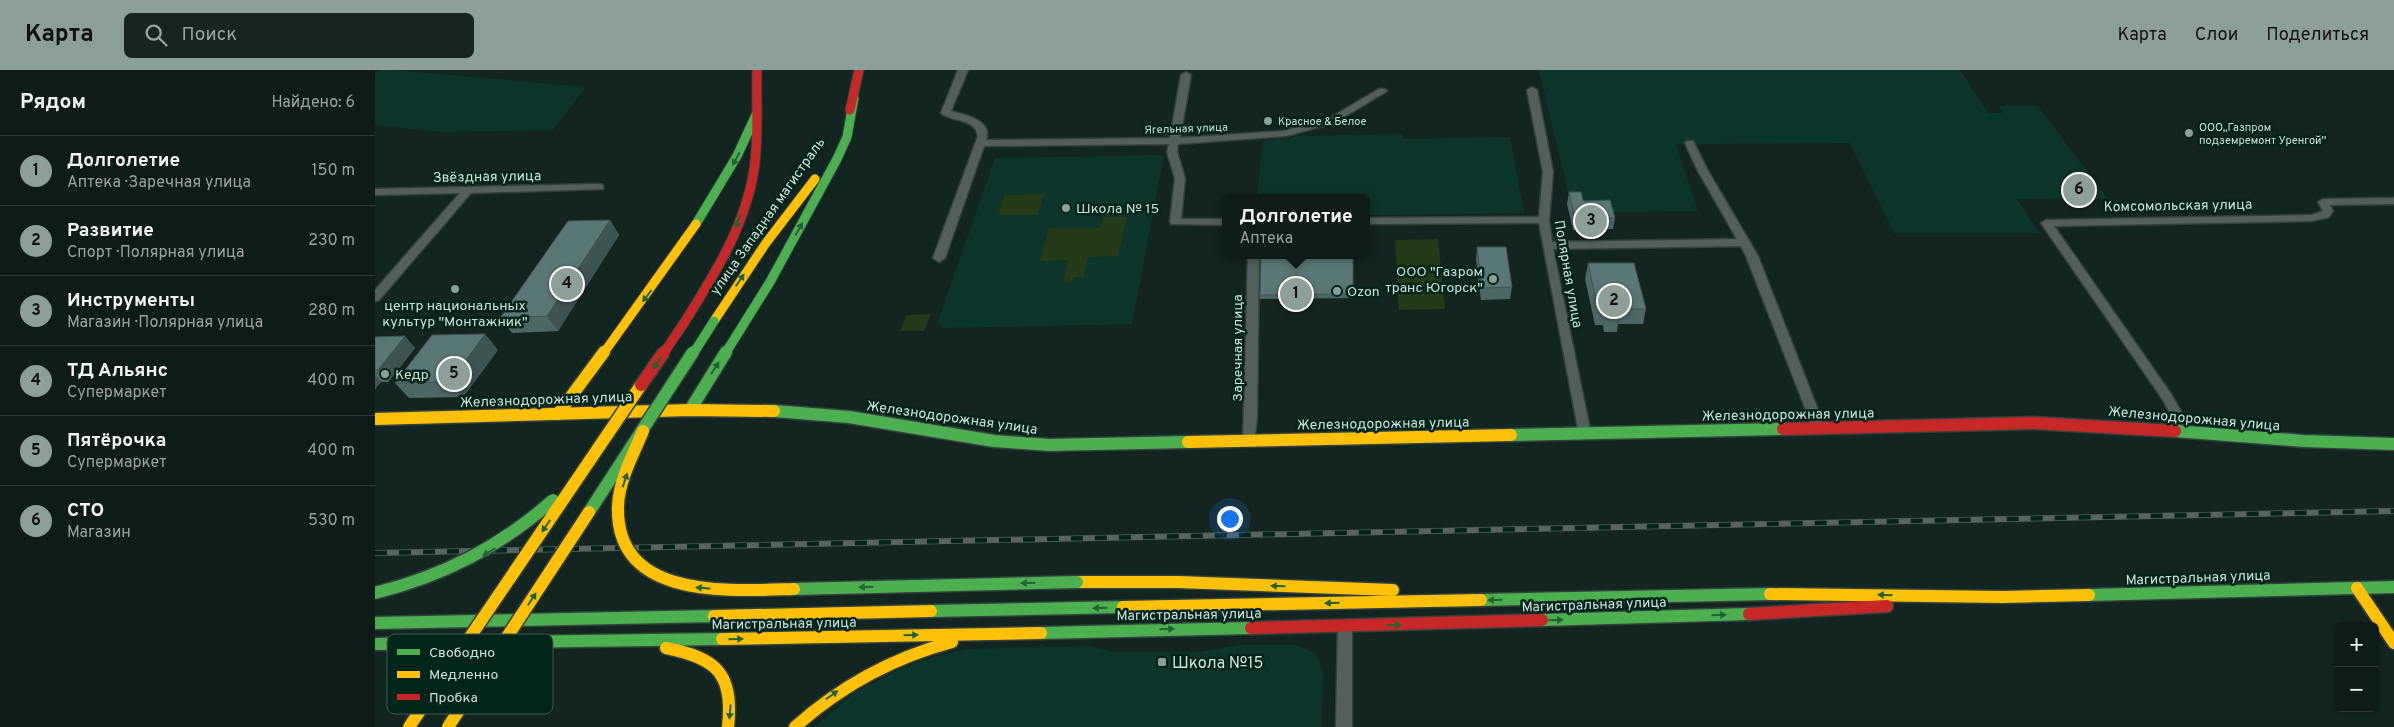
<!DOCTYPE html>
<html lang="ru">
<head>
<meta charset="utf-8">
<style>
	body { margin:0; font-family:Overpass,sans-serif; background:#172522; color:#f1f3f6 }
	.controls { position:absolute; right:15px; bottom:15px; display:grid; overflow:hidden; border-radius:8px; box-shadow:0 1px 4px #0004 }
	.controls button { width:45px; height:45px; display:grid; place-items:center; padding:0; border:0; border-bottom:1px solid #2e3a38; background:#0e1c19; color:#f1f3f6; font:25px sans-serif }
	.you { position:absolute; left:854px; top:448px; width:18px; height:18px; margin:-12px; border:4px solid #fff; border-radius:50%; background:#1a73e8; box-shadow:0 0 0 8px #1a73e833 }
	.badge { display:grid; place-items:center; width:32px; height:32px; border-radius:50%; background:#8d9f99; color:#111; font-size:16px; font-weight:700 }
	.pin { position:absolute; translate:-50% -50%; border:2px solid #fff; box-shadow:0 1px 5px #0006 }
	.popup { position:absolute; left:847px; top:124px; width:148px; height:65px; box-sizing:border-box; display:grid; place-content:center; border-radius:8px; background:#0e1c19; filter:drop-shadow(0 1px 4px #0005); font-size:16px; white-space:nowrap; color:#9ba1a2 }
	.popup b { font-size:19px; color:#f1f3f6 }
	.popup::after { content:''; position:absolute; left:50%; top:100%; margin-left:-10px; border:10px solid transparent; border-top-color:#0e1c19 }
	.list { margin:0; padding:0; list-style:none }
	h2 { display:flex; justify-content:space-between; align-items:center; height:65px; margin:0; padding:0 20px; font-size:21px }
	h2 small { font-size:16px; font-weight:400; color:#9ba1a2 }
	.list li { display:grid; grid-template-columns:32px 1fr auto; gap:15px; align-items:center; box-sizing:border-box; height:70px; padding:0 20px; border-top:1px solid #2e3a38 }
	.list b { display:block; font-size:19px; white-space:nowrap }
	.list p { margin:0; font-size:16px; white-space:nowrap; color:#9ba1a2 }
	.list em { font-size:16px; font-style:normal; color:#9ba1a2 }
	.icon { flex:none; width:28px; height:28px; fill:none; stroke:currentColor; stroke-width:2; stroke-linecap:round; stroke-linejoin:round }
	.map { position:relative; flex:none; width:2019px; height:657px; overflow:hidden }
	header { display:flex; align-items:center; gap:30px; box-sizing:border-box; height:70px; padding:0 25px; background:#8d9f99; color:#111 }
	header strong { font-size:24px }
	nav { display:flex; gap:28px; margin-inline-start:auto; font-size:18px }
	.search { width:350px; height:45px; background:#172522; display:flex; align-items:center; gap:12px; box-sizing:border-box; padding:0 18px; border-radius:8px; color:#9ba1a2; font-size:19px }
	main { display:flex }
	aside { flex:1; background:#0e1c19 }
	.map>svg:first-child { display:block }
	.built { fill:#0c362c }
	.green { fill:#233b16 }
	.lines { fill:none; stroke-linecap:round; stroke-linejoin:round }
	.street-casing { stroke:#33403c; stroke-width:3 }
	.fast-far1-casing { stroke:#33403c; stroke-width:11 }
	.fast-casing { stroke:#33403c; stroke-width:15 }
	.slow-far1-casing { stroke:#33403c; stroke-width:11 }
	.slow-casing { stroke:#33403c; stroke-width:15 }
	.jam-far1-casing { stroke:#33403c; stroke-width:11 }
	.jam-casing { stroke:#33403c; stroke-width:15 }
	.street { fill:#525f5b; fill-rule:evenodd }
	.fast-far1 { stroke:#4caf50; stroke-width:9 }
	.fast { stroke:#4caf50; stroke-width:12 }
	.slow-far1 { stroke:#ffc107; stroke-width:9 }
	.slow { stroke:#ffc107; stroke-width:12 }
	.jam-far1 { stroke:#c62828; stroke-width:9 }
	.jam { stroke:#c62828; stroke-width:12 }
	.rail-casing { stroke:#576460; stroke-width:6 }
	.rail { stroke:#01241b; stroke-width:4.5; stroke-dasharray:12; stroke-linecap:butt }
	.fast-bridge-far1-casing { stroke:#33403c; stroke-width:11; stroke-linecap:butt }
	.fast-bridge-casing { stroke:#33403c; stroke-width:15; stroke-linecap:butt }
	.slow-bridge-casing { stroke:#33403c; stroke-width:15; stroke-linecap:butt }
	.jam-bridge-far1-casing { stroke:#33403c; stroke-width:11; stroke-linecap:butt }
	.jam-bridge-casing { stroke:#33403c; stroke-width:15; stroke-linecap:butt }
	.fast-bridge-far1 { stroke:#4caf50; stroke-width:9 }
	.fast-bridge { stroke:#4caf50; stroke-width:12 }
	.slow-bridge { stroke:#ffc107; stroke-width:12 }
	.jam-bridge-far1 { stroke:#c62828; stroke-width:9 }
	.jam-bridge { stroke:#c62828; stroke-width:12 }
	.wall { fill:#4d6765 }
	.shaded-wall { fill:#3e5452 }
	.building { fill:#597875; stroke:#3e5452 }
	.oneway { fill:#236333 }
	.poi-dot { fill:#8d9f99; stroke:#01241b; stroke-width:2 }
	.labels { text-anchor:middle; stroke-width:5; stroke-linejoin:round; paint-order:stroke }
	.far-poi-label { font-size:11px; fill:#cee0da; stroke:#01241b; text-anchor:start }
	.far-street-label { font-size:11px; fill:#cee0da; stroke:#01241b }
	.street-label { font-size:14px; fill:#cee0da; stroke:#01241b }
	.poi-label { font-size:14px; fill:#cee0da; stroke:#01241b; text-anchor:start }
	.near-poi-label { font-size:16px; fill:#cee0da; stroke:#01241b; text-anchor:start }
	.key { fill:#01241b; stroke:#3e5c54; stroke-width:1 }
	.key-label { font-size:14px; fill:#cee0da }
</style>
</head>
<body>
<header>
<strong>Карта</strong>
<div class="search"><svg class="icon" aria-label="search" viewBox="0 0 24 24"><circle cx="10" cy="10" r="6"/><path d="M15 15l6 6"/></svg>Поиск</div>
<nav><a>Карта</a><a>Слои</a><a>Поделиться</a></nav>
</header>
<main>
<aside>
<h2>Рядом<small>Найдено: 6</small></h2>
<ul class="list">
<li><span class="badge">1</span><div><b>Долголетие</b><p>Аптека · Заречная улица</p></div><em>150 m</em></li>
<li><span class="badge">2</span><div><b>Развитие</b><p>Спорт · Полярная улица</p></div><em>230 m</em></li>
<li><span class="badge">3</span><div><b>Инструменты</b><p>Магазин · Полярная улица</p></div><em>280 m</em></li>
<li><span class="badge">4</span><div><b>ТД Альянс</b><p>Супермаркет</p></div><em>400 m</em></li>
<li><span class="badge">5</span><div><b>Пятёрочка</b><p>Супермаркет</p></div><em>400 m</em></li>
<li><span class="badge">6</span><div><b>СТО</b><p>Магазин</p></div><em>530 m</em></li>
</ul>
</aside>
<div class="map">
<svg width="2019" height="657" viewBox="0 0 2019 657">
	<rect width="100%" height="100%" fill="#132521"/>
	<!-- built -->
	<g class="built">
		<path d="M6,0H18L211,17L178,60L68,62L0,55V4Z"/>
		<path d="M1164,0H1585L1613,43H1628L1623,36H1663L1732,128L1642,129L1664,163H1519L1475,73L1301,74L1323,141L1198,143Z"/>
		<path d="M1027,64L1028,69L1135,67L1149,143L991,145V128H882L888,71L926,66Z"/>
		<path d="M789,85L757,254L567,258L563,252L620,88Z"/>
		<path d="M865,575H922L940,583L948,601L947,657H440L479,623L523,600L560,586L595,579L716,576L739,582H825Z"/>
	</g>
	<!-- green -->
	<g class="green">
		<path d="M669,124L663,145H623L630,125Z"/>
		<path d="M728,147H752L743,186L713,187L709,207H699L698,212H688L693,190L665,191L674,158H725Z"/>
		<path d="M1063,169L1068,217L1023,218L1020,170Z"/>
		<path d="M1068,218L1070,239L1024,240L1022,219Z"/>
		<path d="M556,244L549,261H525L532,245Z"/>
	</g>
	<g class="lines">
		<defs>
			<g id="street">
				<path d="M583,0H593L576,41C590,45 618,50 611,70L795,68L806,5L811,2L816,5L805,68L908,61L953,49L1004,19H1010L1012,21L959,53L911,66L803,74L802,82L810,108L806,149H851V155L796,154L795,152L800,108L792,82L794,74L609,76L570,188L564,192L558,188L603,66C599,47 578,53 566,43Z"/>
				<path d="M1157,17L1162,20L1178,102L1174,150L1177,172L1362,169L1323,101L1310,73L1312,71H1318L1333,101L1383,186L1450,358L1449,361H1439L1438,358L1371,186L1366,176L1178,179L1216,364L1215,367H1205L1204,364L1164,153L991,154V148L1164,147L1168,102L1152,20Z"/>
				<path d="M224,114L228,115V119L96,123L4,230L0,231V220L85,123L0,125V119Z"/>
				<path d="M2019,128V134L1955,135L1958,141L1954,147L1937,151L1679,156L1796,324L1818,362L1817,365H1807L1788,330L1666,153L1671,150L1937,145L1948,141L1943,132L1948,129Z"/>
				<path d="M873,185H884L882,347L879,373H869L868,370Z"/>
				<path d="M970,550L975,551L977,556V657H961L963,556L965,551Z"/>
			</g>
			<g id="fast-far1">
				<path d="M321,154L362,86L381,45"/>
				<path d="M350,284L395,212L462,89L472,67L479,28"/>
			</g>
			<g id="fast">
				<path d="M315,340L351,282"/>
				<path d="M399,341L474,347L619,371L674,375L813,372"/>
				<path d="M1800,361L1929,371L2019,374"/>
				<path d="M1136,365L1408,359"/>
				<path d="M1714,525L2019,517"/>
				<path d="M1106,530L1395,524"/>
				<path d="M556,541L748,537"/>
				<path d="M1167,550L1374,544"/>
				<path d="M0,553L339,546"/>
				<path d="M666,563L876,558"/>
				<path d="M0,574L347,569"/>
			</g>
			<g id="slow-far1">
				<path d="M339,251L391,173L440,109"/>
				<path d="M228,284L321,154"/>
			</g>
			<g id="slow">
				<path d="M183,344L229,282"/>
				<path d="M0,349L315,340L399,341"/>
				<path d="M813,372L1136,365"/>
				<path d="M702,512H803L1018,520"/>
				<path d="M1982,518L2019,573"/>
				<path d="M1395,524L1628,527L1714,525"/>
				<path d="M748,537L1106,530"/>
				<path d="M339,546L556,541"/>
				<path d="M347,569L666,563"/>
				<path d="M291,578C342,588 359,604 353,657"/>
				<path d="M420,657C467,615 517,588 577,572"/>
			</g>
			<g id="jam-far1">
				<path d="M475,40L484,0"/>
				<path d="M309,253C339,205 370,157 379,100C384,67 381,33 382,0"/>
			</g>
			<g id="jam">
				<path d="M1408,359L1659,353L1800,361"/>
				<path d="M1374,544L1512,536"/>
				<path d="M876,558L1167,550"/>
			</g>
		</defs>
		<!-- street casing -->
		<use href="#street" class="street-casing"/>
		<!-- fast-far1 casing -->
		<use href="#fast-far1" class="fast-far1-casing"/>
		<!-- fast casing -->
		<use href="#fast" class="fast-casing"/>
		<!-- slow-far1 casing -->
		<use href="#slow-far1" class="slow-far1-casing"/>
		<!-- slow casing -->
		<use href="#slow" class="slow-casing"/>
		<!-- jam-far1 casing -->
		<use href="#jam-far1" class="jam-far1-casing"/>
		<!-- jam casing -->
		<use href="#jam" class="jam-casing"/>
		<!-- street -->
		<use href="#street" class="street"/>
		<!-- fast-far1 -->
		<use href="#fast-far1" class="fast-far1"/>
		<!-- fast -->
		<use href="#fast" class="fast"/>
		<!-- slow-far1 -->
		<use href="#slow-far1" class="slow-far1"/>
		<!-- slow -->
		<use href="#slow" class="slow"/>
		<!-- jam-far1 -->
		<use href="#jam-far1" class="jam-far1"/>
		<!-- jam -->
		<use href="#jam" class="jam"/>
		<defs>
			<path id="rail" d="M0,483L2019,441"/>
		</defs>
		<!-- rail casing -->
		<use href="#rail" class="rail-casing"/>
		<!-- rail -->
		<use href="#rail" class="rail"/>
		<defs>
			<path id="fast-bridge-far1" d="M318,284L339,251"/>
			<g id="fast-bridge">
				<path d="M214,442L318,282"/>
				<path d="M419,519L702,512"/>
				<path d="M0,523C68,506 125,477 178,430"/>
			</g>
			<g id="slow-bridge">
				<path d="M268,361C258,385 244,410 243,436C240,530 354,521 419,519"/>
				<path d="M34,657L266,315"/>
				<path d="M73,657L214,442"/>
			</g>
			<path id="jam-bridge-far1" d="M288,284L309,253"/>
			<path id="jam-bridge" d="M266,315L289,282"/>
		</defs>
		<!-- fast-bridge-far1 casing -->
		<use href="#fast-bridge-far1" class="fast-bridge-far1-casing"/>
		<!-- fast-bridge casing -->
		<use href="#fast-bridge" class="fast-bridge-casing"/>
		<!-- slow-bridge casing -->
		<use href="#slow-bridge" class="slow-bridge-casing"/>
		<!-- jam-bridge-far1 casing -->
		<use href="#jam-bridge-far1" class="jam-bridge-far1-casing"/>
		<!-- jam-bridge casing -->
		<use href="#jam-bridge" class="jam-bridge-casing"/>
		<!-- fast-bridge-far1 -->
		<use href="#fast-bridge-far1" class="fast-bridge-far1"/>
		<!-- fast-bridge -->
		<use href="#fast-bridge" class="fast-bridge"/>
		<!-- slow-bridge -->
		<use href="#slow-bridge" class="slow-bridge"/>
		<!-- jam-bridge-far1 -->
		<use href="#jam-bridge-far1" class="jam-bridge-far1"/>
		<!-- jam-bridge -->
		<use href="#jam-bridge" class="jam-bridge"/>
	</g>
	<!-- wall -->
	<g class="wall">
		<path d="M1194,122L1240,148L1238,159L1198,160L1192,134Z"/>
		<path d="M235,150L244,165L183,261L137,263L125,248Z"/>
		<path d="M1102,177L1137,217L1135,229L1106,230L1101,189Z"/>
		<path d="M978,185V228L885,229V225Z"/>
		<path d="M1213,193L1271,239L1268,254H1243L1242,262H1229L1228,255H1220L1210,209Z"/>
		<path d="M0,267L40,278L13,312H6L0,319Z"/>
		<path d="M123,280L88,327L34,328L20,313Z"/>
	</g>
	<!-- shaded-wall -->
	<g class="shaded-wall">
		<path d="M235,150L244,165L183,261L172,246Z"/>
		<path d="M110,264L123,280L88,327L75,312Z"/>
		<path d="M30,266L40,278L13,312L3,300Z"/>
		<path d="M0,306L6,312L0,319Z"/>
	</g>
	<!-- building -->
	<g class="building">
		<path d="M1194,122H1206L1208,131L1235,130L1240,148H1200Z"/>
		<path d="M235,150L172,246L125,248L193,151Z"/>
		<path d="M1102,177H1131L1137,217L1107,218Z"/>
		<path d="M886,185H978V224L885,225Z"/>
		<path d="M1213,193H1259L1271,239H1243L1245,247H1232L1231,239H1223Z"/>
		<path d="M110,264L75,312L20,313L57,265Z"/>
		<path d="M30,266L3,300H0V267Z"/>
	</g>
	<!-- one-way arrows -->
	<defs><path id="oneway-solid" d="M-6-.8H1V-3.2L6.5 0L1 3.2V.8H-6Z" transform="scale(1.25)"/></defs>
	<g class="oneway">
		<use href="#oneway-solid" transform="translate(361 89) rotate(119)"/>
		<use href="#oneway-solid" transform="translate(363 151) rotate(111)"/>
		<use href="#oneway-solid" transform="translate(424 159) rotate(-61)"/>
		<use href="#oneway-solid" transform="translate(365 210) rotate(-56)"/>
		<use href="#oneway-solid" transform="translate(272 226) rotate(127)"/>
		<use href="#oneway-solid" transform="translate(282 293) rotate(124)"/>
		<use href="#oneway-solid" transform="translate(340 298) rotate(-57)"/>
		<use href="#oneway-solid" transform="translate(250 410) rotate(-72)"/>
		<use href="#oneway-solid" transform="translate(171 456) rotate(124)"/>
		<use href="#oneway-solid" transform="translate(114 482) rotate(149)"/>
		<use href="#oneway-solid" transform="translate(653 513) rotate(179)"/>
		<use href="#oneway-solid" transform="translate(903 516) rotate(-178)"/>
		<use href="#oneway-solid" transform="translate(491 517) rotate(179)"/>
		<use href="#oneway-solid" transform="translate(328 518) rotate(-174)"/>
		<use href="#oneway-solid" transform="translate(1510 525) rotate(-179)"/>
		<use href="#oneway-solid" transform="translate(157 529) rotate(-57)"/>
		<use href="#oneway-solid" transform="translate(1120 530) rotate(179)"/>
		<use href="#oneway-solid" transform="translate(957 533) rotate(179)"/>
		<use href="#oneway-solid" transform="translate(725 538) rotate(179)"/>
		<use href="#oneway-solid" transform="translate(1344 545) rotate(-2)"/>
		<use href="#oneway-solid" transform="translate(1181 550) rotate(-2)"/>
		<use href="#oneway-solid" transform="translate(1019 555) rotate(-2)"/>
		<use href="#oneway-solid" transform="translate(792 559) rotate(-1)"/>
		<use href="#oneway-solid" transform="translate(536 565) rotate(-2)"/>
		<use href="#oneway-solid" transform="translate(361 569) rotate(-1)"/>
		<use href="#oneway-solid" transform="translate(457 625) rotate(-35)"/>
		<use href="#oneway-solid" transform="translate(355 642) rotate(95)"/>
	</g>
	<!-- markers -->
	<g class="poi-dot">
		<circle cx="893" cy="51" r="5"/>
		<circle cx="1814" cy="63" r="5"/>
		<circle cx="691" cy="138" r="5"/>
		<circle cx="1118" cy="209" r="5"/>
		<circle cx="80" cy="219" r="5"/>
		<circle cx="962" cy="221" r="5"/>
		<circle cx="10" cy="304" r="5"/>
		<rect x="782" y="587" width="10" height="10" rx="2.5"/>
	</g>
	<g class="labels">
		<!-- far-poi labels -->
		<g class="far-poi-label">
			<text x="903" y="55">Красное &amp; Белое</text>
			<text x="1824" y="61">ООО,,Газпром<tspan x="1824" dy="13">подземремонт Уренгой''</tspan></text>
		</g>
		<!-- far-street labels -->
		<g class="far-street-label">
			<text transform="translate(811 58) rotate(-2)" y="4">Ягельная улица</text>
		</g>
		<!-- street labels -->
		<g class="street-label">
			<text transform="translate(112 106) rotate(-1)" y="5">Звёздная улица</text>
			<text transform="translate(1803 135) rotate(-1)" y="5">Комсомольская улица</text>
			<text transform="translate(392 146) rotate(-55)" y="5">улица Западная магистраль</text>
			<text transform="translate(1194 204) rotate(80)" y="5">Полярная улица</text>
			<text transform="translate(862 278) rotate(-90)" y="5">Заречная улица</text>
			<text transform="translate(171 329) rotate(-2)" y="5">Железнодорожная улица</text>
			<text transform="translate(1413 344) rotate(-1)" y="5">Железнодорожная улица</text>
			<text transform="translate(577 347) rotate(8)" y="5">Железнодорожная улица</text>
			<text transform="translate(1819 348) rotate(5)" y="5">Железнодорожная улица</text>
			<text transform="translate(1008 353) rotate(-1)" y="5">Железнодорожная улица</text>
			<text transform="translate(1823 507) rotate(-2)" y="5">Магистральная улица</text>
			<text transform="translate(1219 534) rotate(-2)" y="5">Магистральная улица</text>
			<text transform="translate(814 544) rotate(-1)" y="5">Магистральная улица</text>
			<text transform="translate(409 553) rotate(-1)" y="5">Магистральная улица</text>
		</g>
		<!-- poi labels -->
		<g class="poi-label">
			<text x="701" y="143">Школа № 15</text>
			<text x="1108" y="206" text-anchor="end">ООО "Газром<tspan x="1108" dy="16">транс Югорск"</tspan></text>
			<text x="972" y="226">Ozon</text>
			<text x="80" y="240" text-anchor="middle">центр национальных<tspan x="80" dy="16">культур "Монтажник"</tspan></text>
			<text x="20" y="309">Кедр</text>
		</g>
		<!-- near-poi labels -->
		<g class="near-poi-label">
			<text x="797" y="598">Школа №15</text>
		</g>
	</g>
	<!-- legend -->
	<rect x="12" y="564" width="166" height="80" rx="8" class="key"/>
	<rect x="22" y="579" width="23" height="6" fill="#4caf50"/>
	<rect x="22" y="601" width="23" height="7" fill="#ffc107"/>
	<rect x="22" y="624" width="23" height="6" fill="#c62828"/>
	<g class="key-label">
		<text x="54" y="587">Свободно</text>
		<text x="54" y="609">Медленно</text>
		<text x="54" y="632">Пробка</text>
	</g>
</svg>
<div class="controls">
<button>+</button>
<button>−</button>
</div>
<div class="you"></div>
<div class="pin badge" style="left:921px;top:224px">1</div>
<div class="popup"><b>Долголетие</b>Аптека</div>
<div class="pin badge" style="left:1239px;top:231px">2</div>
<div class="pin badge" style="left:1216px;top:151px">3</div>
<div class="pin badge" style="left:192px;top:214px">4</div>
<div class="pin badge" style="left:79px;top:304px">5</div>
<div class="pin badge" style="left:1704px;top:120px">6</div>
</div>
</main>
</body>
</html>
